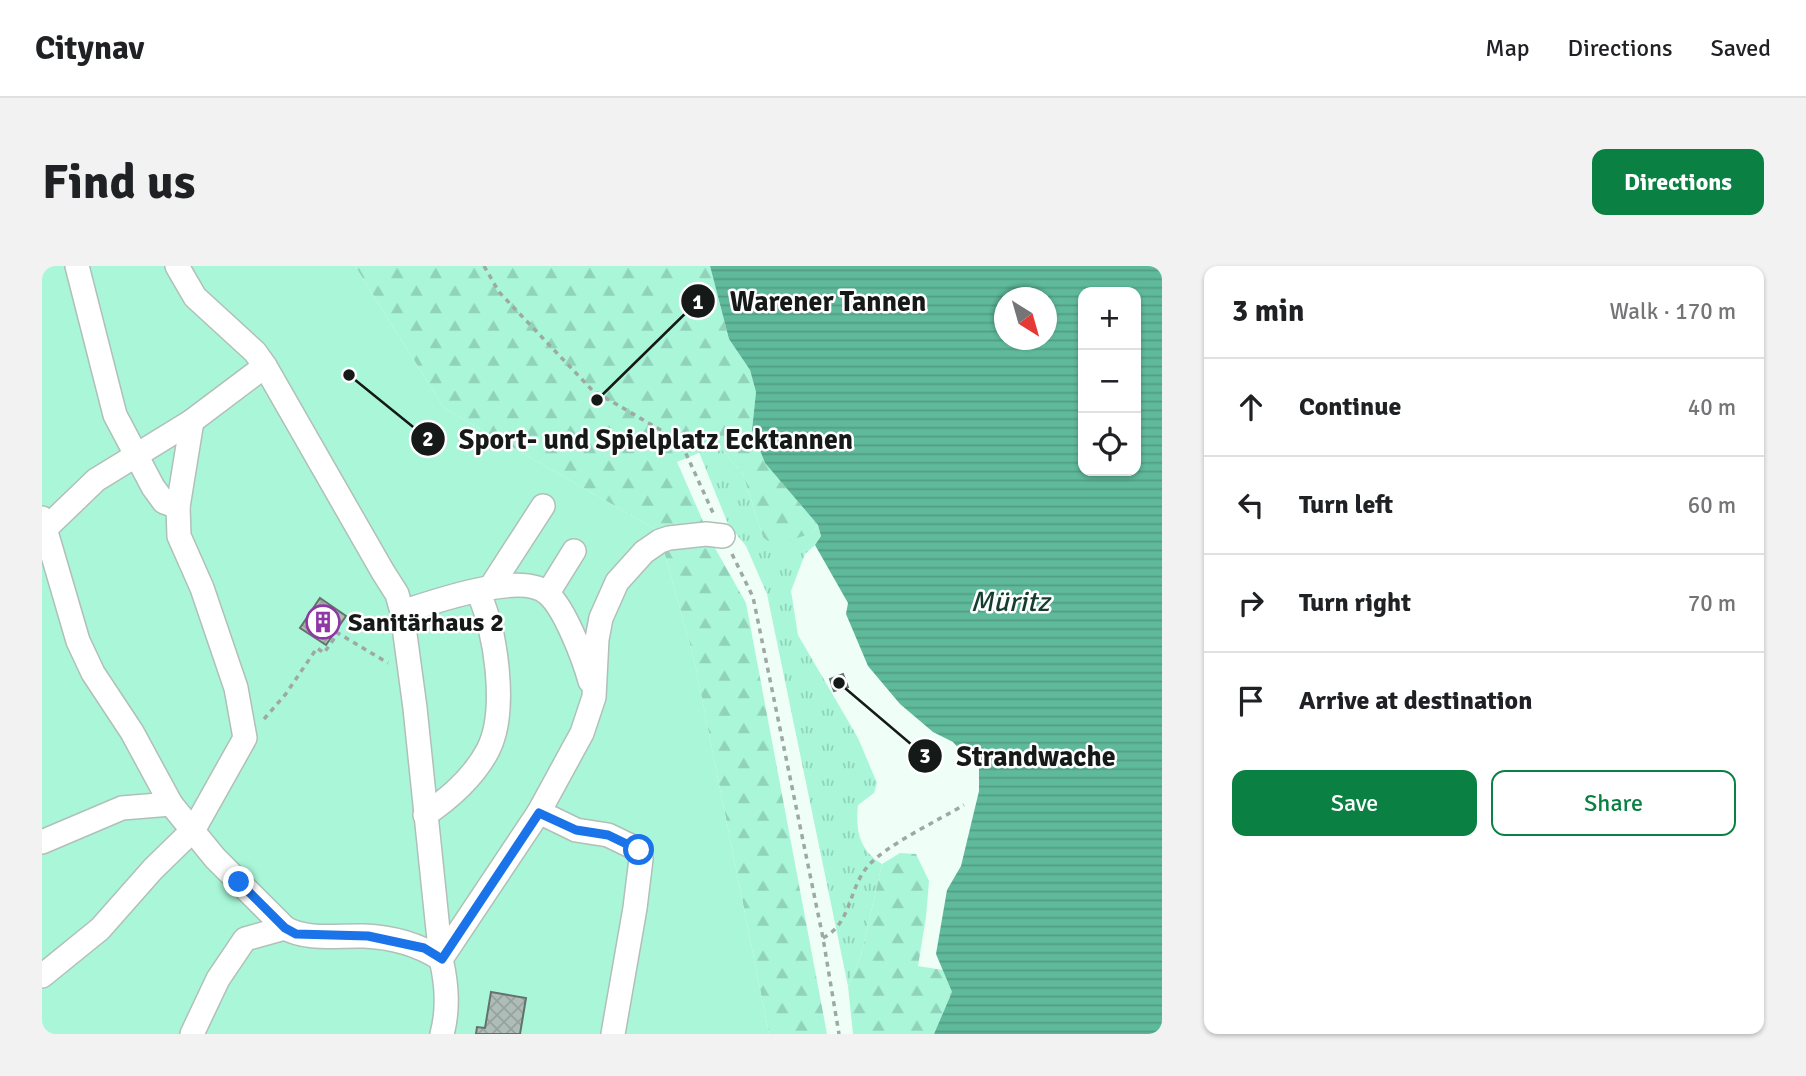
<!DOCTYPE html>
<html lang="en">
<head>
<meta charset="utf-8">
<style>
	body { margin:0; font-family:Signika,sans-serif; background:#f2f2f2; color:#202124 }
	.controls { position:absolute; right:21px; top:21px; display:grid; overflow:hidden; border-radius:14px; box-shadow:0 2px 5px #0004 }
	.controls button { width:63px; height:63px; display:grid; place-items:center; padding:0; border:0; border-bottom:2px solid #e0e0e0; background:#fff; color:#202124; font:35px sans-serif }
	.compass { position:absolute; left:952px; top:21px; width:63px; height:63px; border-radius:50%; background:#fff; box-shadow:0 2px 5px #0004; rotate:143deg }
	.stop { position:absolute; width:21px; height:21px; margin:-16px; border:5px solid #1a73e8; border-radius:50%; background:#fff }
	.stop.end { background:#1a73e8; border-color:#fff; box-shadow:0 2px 7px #0008 }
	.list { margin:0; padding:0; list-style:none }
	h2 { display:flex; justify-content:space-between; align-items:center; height:91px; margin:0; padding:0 28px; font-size:30px }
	h2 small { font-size:23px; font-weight:400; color:#757577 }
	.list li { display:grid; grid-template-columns:46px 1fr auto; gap:21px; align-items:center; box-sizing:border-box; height:98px; padding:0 28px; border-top:2px solid #e0e0e0 }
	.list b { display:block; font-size:26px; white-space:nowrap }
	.list em { font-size:23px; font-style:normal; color:#757577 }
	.actions { display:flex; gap:14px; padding:21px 28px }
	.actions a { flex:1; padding:16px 0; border:2px solid #0b8043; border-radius:14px; text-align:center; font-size:24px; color:#0b8043 }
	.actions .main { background:#0b8043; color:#fff }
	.icon { flex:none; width:38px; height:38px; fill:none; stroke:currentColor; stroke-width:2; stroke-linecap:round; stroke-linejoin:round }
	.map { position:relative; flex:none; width:1120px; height:768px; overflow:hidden; border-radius:14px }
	header { display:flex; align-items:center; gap:42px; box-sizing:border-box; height:98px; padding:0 35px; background:#fff; border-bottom:2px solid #e0e0e0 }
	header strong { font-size:33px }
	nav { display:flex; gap:38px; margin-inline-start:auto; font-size:24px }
	.intro { display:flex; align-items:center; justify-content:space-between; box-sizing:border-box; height:168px; padding:0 42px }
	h1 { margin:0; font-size:49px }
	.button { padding:18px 32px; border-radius:14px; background:#0b8043; color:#fff; font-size:24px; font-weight:700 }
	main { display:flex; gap:42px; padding:0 42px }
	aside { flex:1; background:#fff; border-radius:14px; box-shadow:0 2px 5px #0004 }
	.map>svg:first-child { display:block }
	.grass { fill:url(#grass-tufts) }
	.forest { fill:url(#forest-firs) }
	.park { fill:#a9f6d9 }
	.water { fill:url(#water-rules); fill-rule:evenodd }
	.building { fill:url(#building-cross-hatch); stroke:#64716c; stroke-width:2 }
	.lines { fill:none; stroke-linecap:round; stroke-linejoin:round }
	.street-casing { stroke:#b1bfb9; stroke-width:26 }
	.path { stroke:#9ea9a4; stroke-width:3.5; stroke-dasharray:5 5; stroke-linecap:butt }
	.street { stroke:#fff; stroke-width:23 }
	.route { stroke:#1a73e8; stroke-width:9 }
	.labels { text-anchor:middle; stroke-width:5; stroke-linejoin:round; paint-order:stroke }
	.poi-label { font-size:26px; font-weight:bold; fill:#151a18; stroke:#fff; text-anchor:start }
	.water-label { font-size:28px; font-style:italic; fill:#143d30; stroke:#fff }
	.leader { fill:none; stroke:#151a18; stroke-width:2.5 }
	.callout-dot { fill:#151a18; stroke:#fff; stroke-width:2.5 }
	.mark-label { font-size:21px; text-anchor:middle; font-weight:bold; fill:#fff }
	.callout-label { font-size:28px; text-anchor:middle; font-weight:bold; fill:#151a18; stroke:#fff; stroke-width:5; stroke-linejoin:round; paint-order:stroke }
</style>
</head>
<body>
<header>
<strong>Citynav</strong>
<nav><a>Map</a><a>Directions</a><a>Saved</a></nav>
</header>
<div class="intro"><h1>Find us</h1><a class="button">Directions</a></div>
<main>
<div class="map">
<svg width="1120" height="768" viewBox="0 0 1120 768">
	<defs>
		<pattern id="grass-tufts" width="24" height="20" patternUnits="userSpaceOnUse" patternTransform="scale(1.75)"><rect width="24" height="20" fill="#a9f6d9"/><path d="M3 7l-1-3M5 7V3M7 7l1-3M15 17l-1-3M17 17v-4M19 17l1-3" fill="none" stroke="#91d2ba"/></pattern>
		<pattern id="forest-firs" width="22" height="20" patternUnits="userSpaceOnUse" patternTransform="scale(1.75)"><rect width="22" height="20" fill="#a9f6d9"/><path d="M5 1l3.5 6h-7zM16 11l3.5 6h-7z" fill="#91d2ba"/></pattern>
		<pattern id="water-rules" width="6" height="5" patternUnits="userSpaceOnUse" patternTransform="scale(1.75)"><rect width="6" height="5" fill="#5fb99b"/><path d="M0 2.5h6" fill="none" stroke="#529e85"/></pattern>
		<pattern id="building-cross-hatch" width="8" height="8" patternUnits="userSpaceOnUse" patternTransform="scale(1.75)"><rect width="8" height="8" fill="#afbdb8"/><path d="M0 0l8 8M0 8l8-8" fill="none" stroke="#96a29d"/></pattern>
	</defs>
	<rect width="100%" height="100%" fill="#f0fef8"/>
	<!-- grass -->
	<path class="grass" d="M676,179L701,208L721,271L770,267L776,259L779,270L773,279L763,288L749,325L756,369L816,472L835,517L832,527L816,539C813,565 818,585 840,598L819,689L806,720L725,328L704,280L686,258L657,186Z"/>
	<!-- forest -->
	<g class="forest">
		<path d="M313,0H668L687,73L708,104L714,126L710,164L723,197L776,259L770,267L732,280L721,271L701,208L676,179L635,196L664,262L616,269L613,263L402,142Z"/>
		<path d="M669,275L704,337L785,768H727L652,393L621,282Z"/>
		<path d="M858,587L874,588L887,615L884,651L876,700L901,704L910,726L892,768H811L806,720L819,689L840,598Z"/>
	</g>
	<!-- park -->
	<path class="park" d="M0,0H313L402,142L613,263L621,282L652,393L727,768H0Z"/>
	<!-- water -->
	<path class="water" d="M668,0H1120V768H892L910,726L894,688L905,624L919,600L937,525V502L931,493L920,486L911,476L891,466L858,438L826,400L804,348L806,337L773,279L779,270L776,259L723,197L710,164L714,126L708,104L687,73ZM1041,26H1094V205H1041ZM962,32H1004V74H962Z"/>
	<!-- building -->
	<g class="building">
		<path d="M278,332L304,350L284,379L258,362Z"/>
		<path d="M801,408L806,421L792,425L788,413Z"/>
		<path d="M449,726L484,732L478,768H434L435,761L443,762Z"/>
	</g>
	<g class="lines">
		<defs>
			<g id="street">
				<path d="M35,0L73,149L111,221L122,236L136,241"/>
				<path d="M135,0L153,31L213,86L223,100L341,306L355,328L360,346L373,442L399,693C405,718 407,742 400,768"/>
				<path d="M0,252L36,375L51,407L90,466L129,538L173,592L243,662C266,675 296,669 322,670C349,671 377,679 399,693L497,546L540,467L552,431L555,373L559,352L575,316L602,286L618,275L627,272L664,268L681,270"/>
				<path d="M0,266L54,214L150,155L223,100"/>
				<path d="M448,322L501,240"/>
				<path d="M506,327L532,285"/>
				<path d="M360,346C391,336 480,304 506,328C523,343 542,393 548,415"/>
				<path d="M497,546L534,564L566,569L597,584L599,593L593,642L571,768"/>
				<path d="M383,549C408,532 432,511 446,484C466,445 454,364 436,326"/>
				<path d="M0,576L80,542L129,538"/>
				<path d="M0,710L58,663L111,603L152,563L203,472L194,422L160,322L137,270L136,241L150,155"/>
				<path d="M150,768L176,713L203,673L243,662"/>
			</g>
		</defs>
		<!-- street casing -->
		<use href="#street" class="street-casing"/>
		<!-- path -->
		<g class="path">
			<path d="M442,0L457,26L550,124L634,173L641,181L672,249"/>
			<path d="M690,288L711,331L781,672L797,768"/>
			<path d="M294,366L346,397"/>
			<path d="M222,453L243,429L275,382L282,387L296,367"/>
			<path d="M781,672C810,657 806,623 826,600C844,579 897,554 922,539"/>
		</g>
		<!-- street -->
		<use href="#street" class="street"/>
	</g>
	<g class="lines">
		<!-- route -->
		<path class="route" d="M197,616L243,662L254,668L326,670L382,682L400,693L497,547L534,564L566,569L597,584"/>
	</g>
	<!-- icons -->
	<defs>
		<symbol id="building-ring" viewBox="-11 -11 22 22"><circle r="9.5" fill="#fff" stroke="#8f37a4" stroke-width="1.5"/><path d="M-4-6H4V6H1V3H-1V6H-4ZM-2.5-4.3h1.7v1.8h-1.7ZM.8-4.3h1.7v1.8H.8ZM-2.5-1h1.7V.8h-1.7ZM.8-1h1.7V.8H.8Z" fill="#8f37a4"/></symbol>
	</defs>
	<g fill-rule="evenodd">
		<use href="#building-ring" x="262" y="337" width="38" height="38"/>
	</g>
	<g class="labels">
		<!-- poi labels -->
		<g class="poi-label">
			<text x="306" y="365">Sanitärhaus 2</text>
		</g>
		<!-- water labels -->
		<g class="water-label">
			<text x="968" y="345">Müritz</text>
		</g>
	</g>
	<!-- callouts -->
	<path class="leader" d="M555 134L656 35M307 109L386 173M797 417L883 490"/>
	<g class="callout-dot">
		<circle cx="555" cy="134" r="7"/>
		<circle cx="307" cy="109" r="7"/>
		<circle cx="797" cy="417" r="7"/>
		<circle cx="656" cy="35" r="18"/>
		<circle cx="386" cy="173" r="18"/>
		<circle cx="883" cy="490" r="18"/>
	</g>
	<g class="mark-label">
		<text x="656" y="43">1</text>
		<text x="386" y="180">2</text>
		<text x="883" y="497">3</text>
	</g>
	<g class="callout-label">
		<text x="786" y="45">Warener Tannen</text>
		<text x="614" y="183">Sport- und Spielplatz Ecktannen</text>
		<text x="994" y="500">Strandwache</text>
	</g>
</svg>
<div class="controls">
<button>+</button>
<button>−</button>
<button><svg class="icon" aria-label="locate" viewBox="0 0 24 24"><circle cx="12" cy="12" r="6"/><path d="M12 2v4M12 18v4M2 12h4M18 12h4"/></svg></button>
</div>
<svg class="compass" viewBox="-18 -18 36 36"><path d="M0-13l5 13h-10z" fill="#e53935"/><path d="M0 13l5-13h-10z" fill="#757577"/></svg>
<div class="stop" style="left:597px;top:584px"></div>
<div class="stop end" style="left:197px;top:616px"></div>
</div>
<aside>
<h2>3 min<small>Walk · 170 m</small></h2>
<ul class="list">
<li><svg class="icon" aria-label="ahead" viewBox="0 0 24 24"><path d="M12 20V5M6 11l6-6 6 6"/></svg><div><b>Continue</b></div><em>40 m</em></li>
<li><svg class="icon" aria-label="left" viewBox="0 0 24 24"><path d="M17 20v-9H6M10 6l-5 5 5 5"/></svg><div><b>Turn left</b></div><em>60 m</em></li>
<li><svg class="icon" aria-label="right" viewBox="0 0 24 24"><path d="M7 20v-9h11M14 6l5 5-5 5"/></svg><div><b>Turn right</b></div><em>70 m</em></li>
<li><svg class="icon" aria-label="arrive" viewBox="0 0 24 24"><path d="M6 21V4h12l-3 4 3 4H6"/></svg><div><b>Arrive at destination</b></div></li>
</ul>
<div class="actions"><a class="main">Save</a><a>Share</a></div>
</aside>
</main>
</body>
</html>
